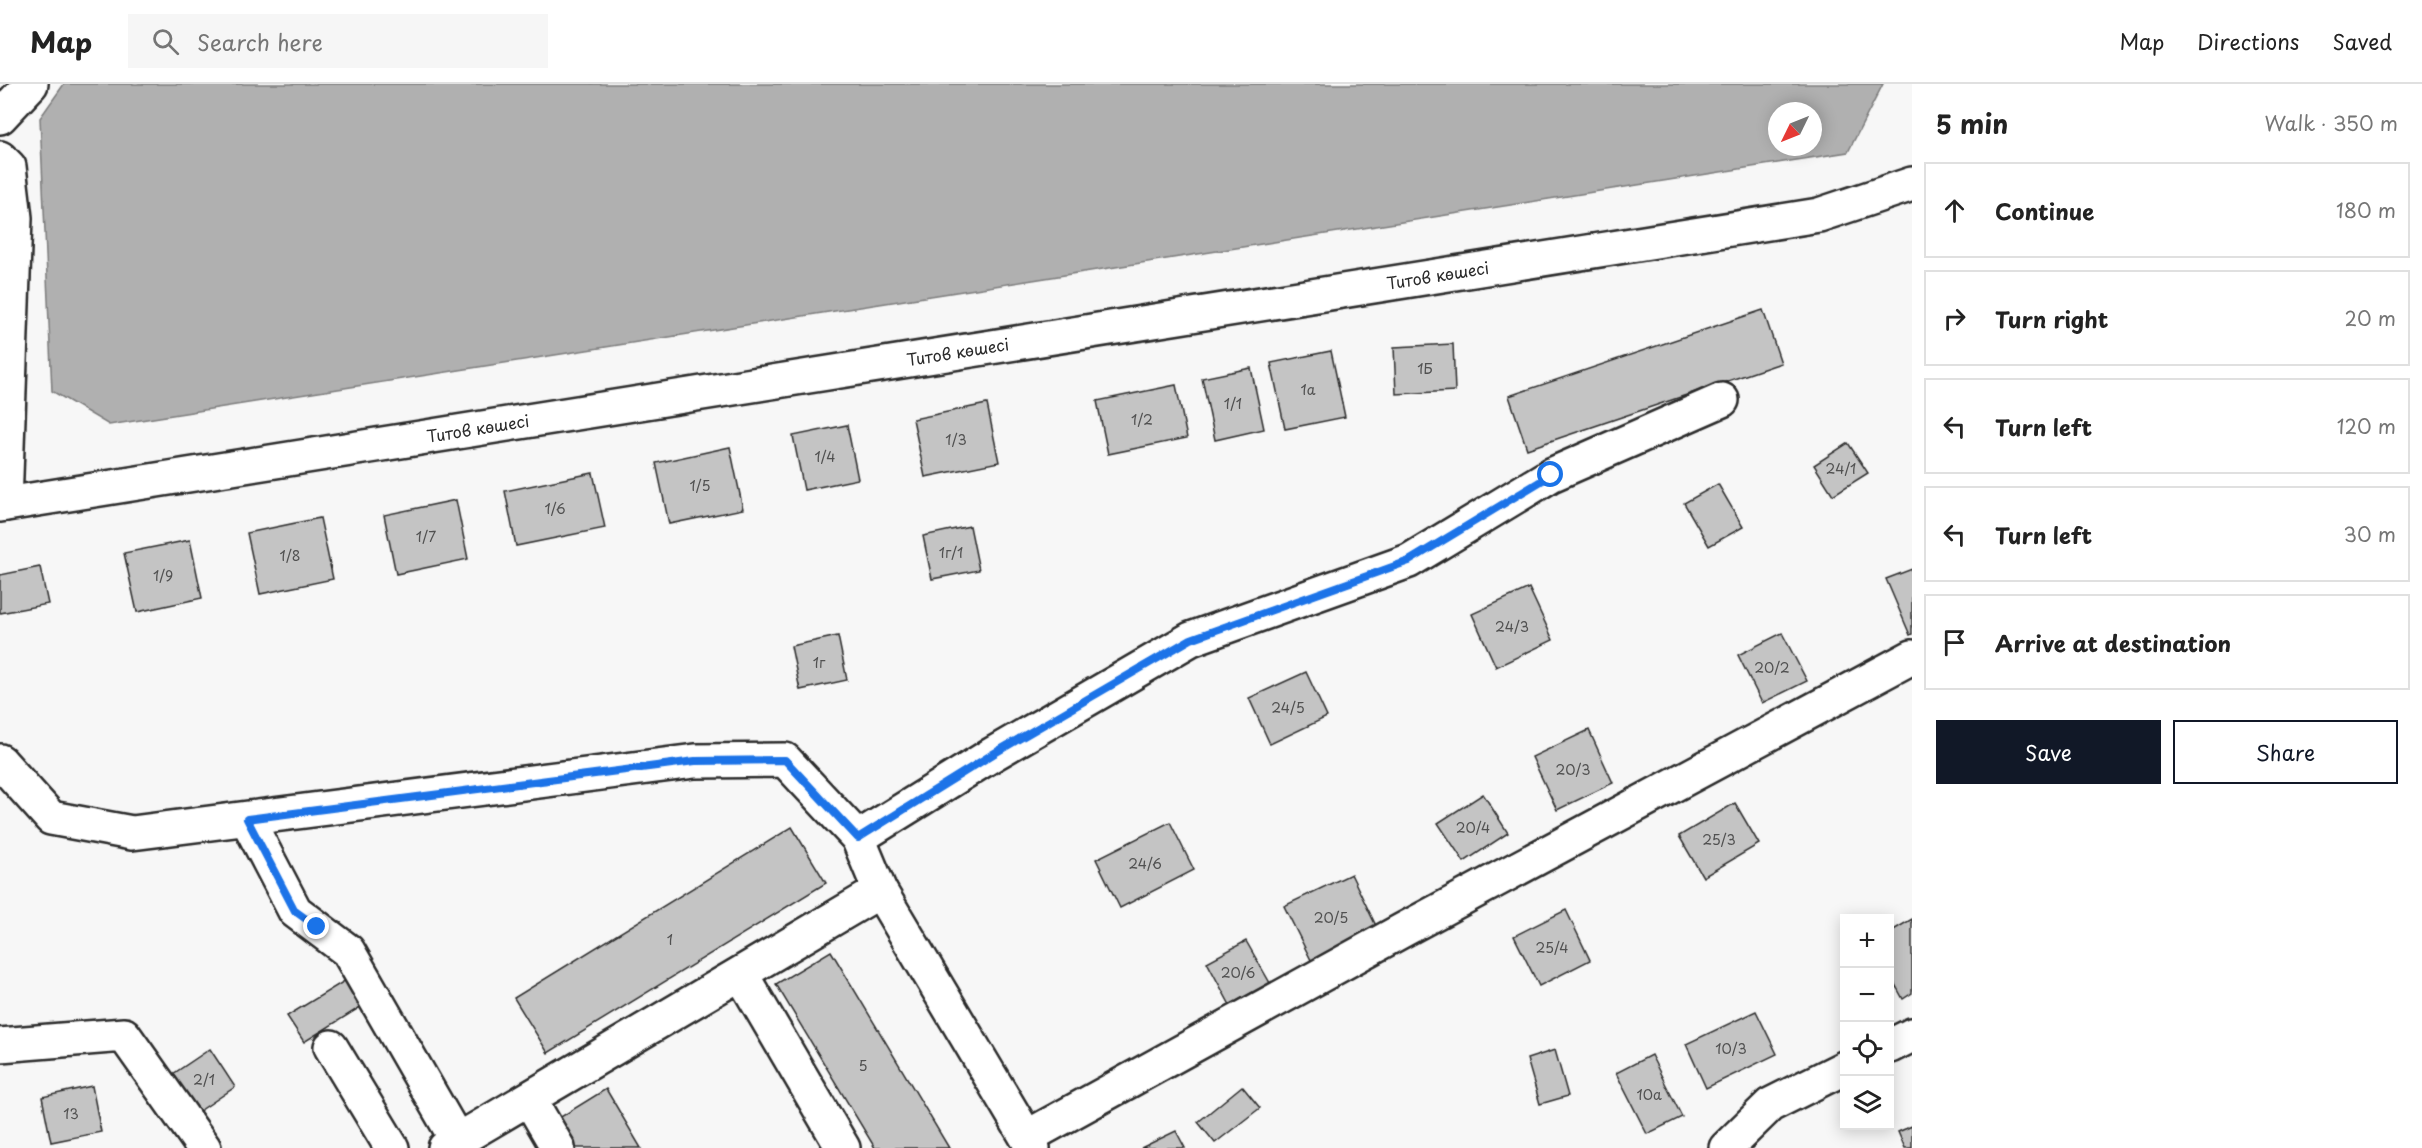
<!DOCTYPE html>
<html lang="en">
<head>
<meta charset="utf-8">
<style>
	body { margin:0; font-family:"Playpen Sans",sans-serif; background:#f6f6f6; color:#222 }
	.controls { position:absolute; right:18px; bottom:18px; display:grid; overflow:hidden; border-radius:0px; box-shadow:0 3px 15px #0003 }
	.controls button { width:54px; height:54px; display:grid; place-items:center; padding:0; border:0; border-bottom:2px solid #e0e0e0; background:#fff; color:#222; font:30px sans-serif }
	.compass { position:absolute; left:1768px; top:18px; width:54px; height:54px; border-radius:50%; background:#fff; box-shadow:0 3px 15px #0003; rotate:227deg }
	.stop { position:absolute; width:18px; height:18px; margin:-14px; border:4px solid #1a73e8; border-radius:50%; background:#fff }
	.stop.end { background:#1a73e8; border-color:#fff; box-shadow:0 2px 6px #0008 }
	.list { margin:0; padding:0; list-style:none }
	h2 { display:flex; justify-content:space-between; align-items:center; height:78px; margin:0; padding:0 24px; font-size:26px }
	h2 small { font-size:20px; font-weight:400; color:#767676 }
	.list li { display:grid; grid-template-columns:39px 1fr auto; gap:18px; align-items:center; box-sizing:border-box; height:96px; margin:0 12px 12px; padding:0 12px; border:2px solid #e0e0e0; border-radius:0px }
	.list b { display:block; font-size:22px; white-space:nowrap }
	.list em { font-size:20px; font-style:normal; color:#767676 }
	.actions { display:flex; gap:12px; padding:18px 24px }
	.actions a { flex:1; padding:14px 0; border:2px solid #111827; border-radius:0px; text-align:center; font-size:21px; color:#111827 }
	.actions .main { background:#111827; color:#fff }
	.icon { flex:none; width:33px; height:33px; fill:none; stroke:currentColor; stroke-width:2; stroke-linecap:round; stroke-linejoin:round }
	.map { position:relative; flex:none; width:1912px; height:1064px; overflow:hidden }
	header { display:flex; align-items:center; gap:36px; box-sizing:border-box; height:84px; padding:0 30px; background:#fff; border-bottom:2px solid #e0e0e0 }
	header strong { font-size:28px }
	nav { display:flex; gap:33px; margin-inline-start:auto; font-size:21px }
	.search { width:420px; height:54px; background:#f6f6f6; display:flex; align-items:center; gap:15px; box-sizing:border-box; padding:0 21px; border-radius:0px; color:#767676; font-size:22px }
	main { display:flex }
	aside { flex:1; background:#fff }
	.map>svg:first-child { display:block }
	.water { fill:#b0b0b0; stroke:#7b7b7b; stroke-width:1.5; fill-rule:evenodd }
	.building { fill:#c4c4c4; stroke:#2b2b2b; stroke-width:1.5 }
	.lines { fill:none; stroke-linecap:round; stroke-linejoin:round }
	.minor-casing { stroke:#2b2b2b; stroke-width:38 }
	.minor { stroke:#fff; stroke-width:33 }
	.route { stroke:#1a73e8; stroke-width:8 }
	.labels { text-anchor:middle; stroke-width:6; stroke-linejoin:round; paint-order:stroke }
	.number-label { font-size:14px; fill:#515151 }
	.street-label { font-size:16px; fill:#2b2b2b; stroke:#fff }
</style>
</head>
<body>
<header>
<strong>Map</strong>
<div class="search"><svg class="icon" aria-label="search" viewBox="0 0 24 24"><circle cx="10" cy="10" r="6"/><path d="M15 15l6 6"/></svg>Search here</div>
<nav><a>Map</a><a>Directions</a><a>Saved</a></nav>
</header>
<main>
<div class="map">
<svg width="1912" height="1064" viewBox="0 0 1912 1064">
	<rect width="100%" height="100%" fill="#f7f7f7"/>
	<filter id="ink" filterUnits="userSpaceOnUse"><feTurbulence type="fractalNoise" baseFrequency=".0167" numOctaves="2"/><feDisplacementMap in="SourceGraphic" scale="12" xChannelSelector="R" yChannelSelector="G"/><feConvolveMatrix kernelMatrix="1 2 1 2 8 2 1 2 1" color-interpolation-filters="sRGB"/></filter>
	<g filter="url(#ink)">
		<!-- water -->
		<path class="water" d="M64,0H1883L1848,68L109,341L52,307L40,34ZM1777,27H1813V63H1777Z"/>
		<!-- building -->
		<g class="building">
			<path d="M1763,226L1781,279L1527,365L1509,312Z"/>
			<path d="M1453,260L1455,307L1396,310L1394,263Z"/>
			<path d="M1331,267L1345,333L1285,345L1271,279Z"/>
			<path d="M1251,284L1264,345L1215,356L1202,294Z"/>
			<path d="M1176,301L1187,354L1108,370L1097,317Z"/>
			<path d="M987,320L999,378L925,393L913,335Z"/>
			<path d="M847,341L858,395L804,406L793,352Z"/>
			<path d="M1848,359L1868,389L1833,411L1814,381Z"/>
			<path d="M730,363L743,425L669,440L656,379Z"/>
			<path d="M593,389L605,444L516,462L505,407Z"/>
			<path d="M1718,400L1743,443L1709,462L1684,419Z"/>
			<path d="M456,416L468,475L396,490L384,431Z"/>
			<path d="M320,434L333,495L260,510L247,449Z"/>
			<path d="M970,442L979,486L932,495L923,452Z"/>
			<path d="M190,456L202,514L137,528L124,469Z"/>
			<path d="M40,483L48,520L0,529V491Z"/>
			<path d="M1912,485V550L1910,551L1886,495Z"/>
			<path d="M1529,504L1553,556L1496,583L1472,530Z"/>
			<path d="M1782,549L1807,597L1762,619L1738,571Z"/>
			<path d="M838,552L847,596L800,606L791,562Z"/>
			<path d="M1306,588L1327,633L1270,660L1249,614Z"/>
			<path d="M1589,646L1613,699L1557,726L1532,673Z"/>
			<path d="M1483,710L1508,749L1464,778L1438,739Z"/>
			<path d="M1735,719L1759,760L1703,793L1679,752Z"/>
			<path d="M1170,738L1194,786L1120,824L1096,775Z"/>
			<path d="M792,743L826,799L548,969L514,914Z"/>
			<path d="M1351,790L1378,846L1312,878L1284,822Z"/>
			<path d="M1566,826L1590,876L1539,902L1514,852Z"/>
			<path d="M1912,835V909L1903,915L1890,891V848Z"/>
			<path d="M1246,857L1270,899L1230,921L1207,878Z"/>
			<path d="M831,867L949,1064H875L776,900Z"/>
			<path d="M351,893L367,919L304,958L287,932Z"/>
			<path d="M1756,927L1777,970L1706,1004L1686,960Z"/>
			<path d="M210,965L235,1003L198,1028L173,990Z"/>
			<path d="M1555,966L1568,1012L1540,1020L1527,975Z"/>
			<path d="M1651,971L1682,1033L1647,1050L1616,989Z"/>
			<path d="M92,1002L101,1048L51,1058L42,1013Z"/>
			<path d="M1242,1002L1260,1024L1215,1059L1198,1038Z"/>
			<path d="M606,1005L641,1064H566L551,1039Z"/>
			<path d="M1912,1042V1064H1905L1898,1048Z"/>
			<path d="M1176,1047L1185,1064H1141Z"/>
		</g>
		<g class="lines">
			<defs>
				<g id="minor">
					<path d="M0,33L31,0"/>
					<path d="M0,74L9,83L15,134L5,420"/>
					<path id="s1" d="M0,421L1819,131L1912,100"/>
					<path d="M0,677L51,734L132,749L695,677L785,676L858,754L880,807L1033,1064"/>
					<path d="M247,735L295,827L348,867L458,1058"/>
					<path d="M858,754L993,670L1191,555L1409,477L1551,391L1722,316"/>
					<path d="M741,890L843,1064"/>
					<path d="M0,961L124,951L204,1064"/>
					<path d="M1890,962L1912,951"/>
					<path d="M331,963L392,1064"/>
					<path d="M530,1016L558,1064"/>
					<path d="M1027,1053L1403,846L1912,573"/>
					<path d="M445,1064L880,807"/>
					<path d="M1726,1064L1770,1021L1844,984"/>
				</g>
			</defs>
			<!-- minor casing -->
			<use href="#minor" class="minor-casing"/>
			<!-- minor -->
			<use href="#minor" class="minor"/>
		</g>
	</g>
	<g class="lines" filter="url(#ink)">
		<!-- route -->
		<path class="route" d="M317,843L295,827L247,735L695,677L785,676L858,754L993,670L1191,555L1409,477L1551,391"/>
	</g>
	<g class="labels">
		<!-- number labels -->
		<g class="number-label">
			<text x="1425" y="290">1Б</text>
			<text x="1308" y="311">1а</text>
			<text x="1233" y="325">1/1</text>
			<text x="1142" y="341">1/2</text>
			<text x="956" y="361">1/3</text>
			<text x="825" y="378">1/4</text>
			<text x="1841" y="390">24/1</text>
			<text x="700" y="407">1/5</text>
			<text x="555" y="430">1/6</text>
			<text x="426" y="458">1/7</text>
			<text x="951" y="474">1г/1</text>
			<text x="290" y="477">1/8</text>
			<text x="163" y="497">1/9</text>
			<text x="1512" y="548">24/3</text>
			<text x="819" y="584">1г</text>
			<text x="1772" y="589">20/2</text>
			<text x="1288" y="629">24/5</text>
			<text x="1573" y="691">20/3</text>
			<text x="1473" y="749">20/4</text>
			<text x="1719" y="761">25/3</text>
			<text x="1145" y="785">24/6</text>
			<text x="1331" y="839">20/5</text>
			<text x="670" y="861">1</text>
			<text x="1552" y="869">25/4</text>
			<text x="1238" y="894">20/6</text>
			<text x="1731" y="970">10/3</text>
			<text x="863" y="987">5</text>
			<text x="204" y="1001">2/1</text>
			<text x="1649" y="1016">10а</text>
			<text x="71" y="1035">13</text>
		</g>
		<!-- street labels -->
		<g class="street-label">
			<text dy="6" stroke="none"><textPath href="#s1" startOffset="1456">Титов көшесі</textPath></text>
			<text dy="6" stroke="none"><textPath href="#s1" startOffset="970">Титов көшесі</textPath></text>
			<text dy="6" stroke="none"><textPath href="#s1" startOffset="484">Титов көшесі</textPath></text>
		</g>
	</g>
</svg>
<div class="controls">
<button>+</button>
<button>−</button>
<button><svg class="icon" aria-label="locate" viewBox="0 0 24 24"><circle cx="12" cy="12" r="6"/><path d="M12 2v4M12 18v4M2 12h4M18 12h4"/></svg></button>
<button><svg class="icon" aria-label="layers" viewBox="0 0 24 24"><path d="M12 4l9 5-9 5-9-5zM3 14l9 5 9-5"/></svg></button>
</div>
<svg class="compass" viewBox="-18 -18 36 36"><path d="M0-13l5 13h-10z" fill="#e53935"/><path d="M0 13l5-13h-10z" fill="#767676"/></svg>
<div class="stop" style="left:1551px;top:391px"></div>
<div class="stop end" style="left:317px;top:843px"></div>
</div>
<aside>
<h2>5 min<small>Walk · 350 m</small></h2>
<ul class="list">
<li><svg class="icon" aria-label="ahead" viewBox="0 0 24 24"><path d="M12 20V5M6 11l6-6 6 6"/></svg><div><b>Continue</b></div><em>180 m</em></li>
<li><svg class="icon" aria-label="right" viewBox="0 0 24 24"><path d="M7 20v-9h11M14 6l5 5-5 5"/></svg><div><b>Turn right</b></div><em>20 m</em></li>
<li><svg class="icon" aria-label="left" viewBox="0 0 24 24"><path d="M17 20v-9H6M10 6l-5 5 5 5"/></svg><div><b>Turn left</b></div><em>120 m</em></li>
<li><svg class="icon" aria-label="left" viewBox="0 0 24 24"><path d="M17 20v-9H6M10 6l-5 5 5 5"/></svg><div><b>Turn left</b></div><em>30 m</em></li>
<li><svg class="icon" aria-label="arrive" viewBox="0 0 24 24"><path d="M6 21V4h12l-3 4 3 4H6"/></svg><div><b>Arrive at destination</b></div></li>
</ul>
<div class="actions"><a class="main">Save</a><a>Share</a></div>
</aside>
</main>
</body>
</html>
